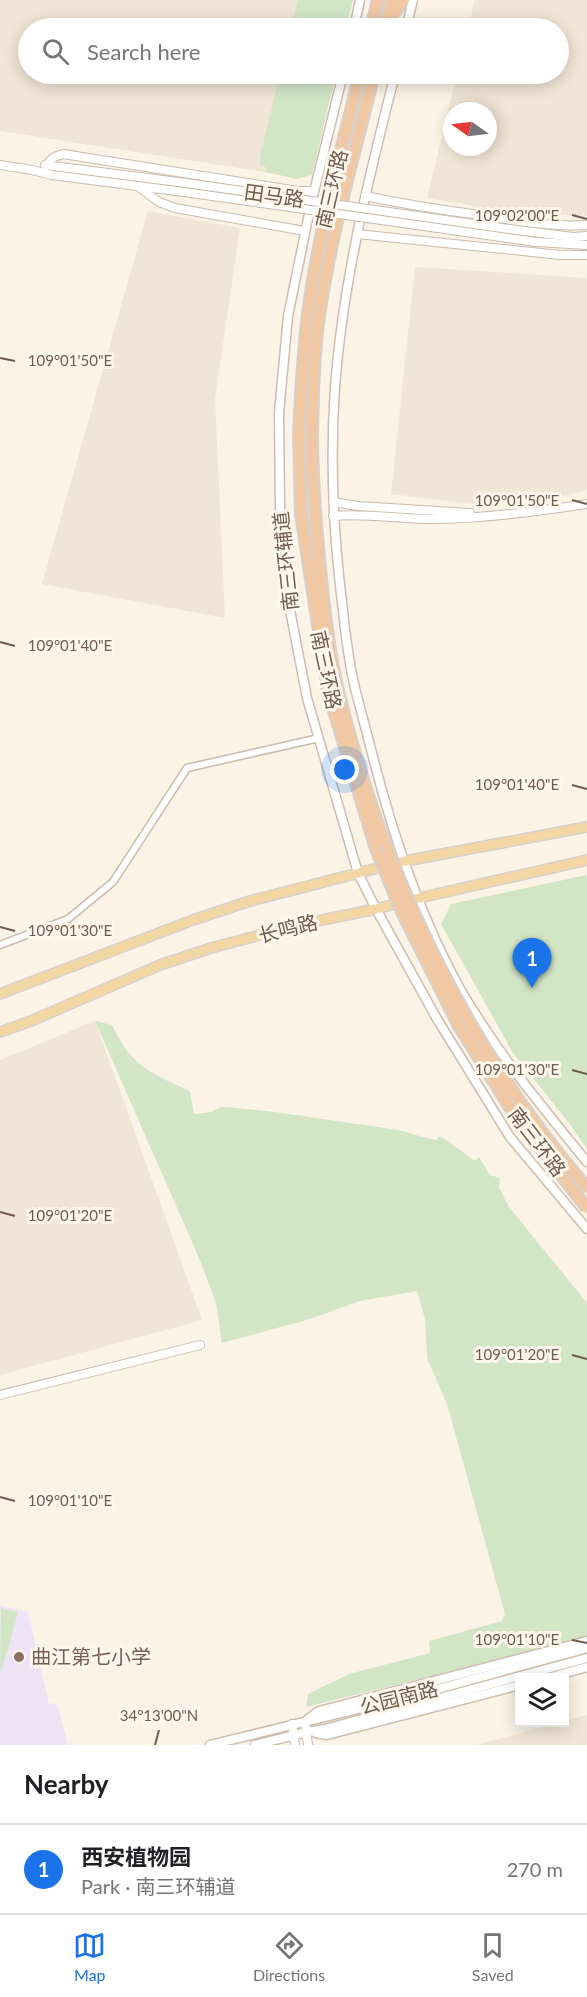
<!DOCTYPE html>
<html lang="en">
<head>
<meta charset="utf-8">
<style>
	body { margin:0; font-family:Lato,"Noto Sans SC",sans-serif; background:#f6f6f6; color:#202124 }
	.controls { position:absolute; right:18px; bottom:18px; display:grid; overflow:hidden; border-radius:0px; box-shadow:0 3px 15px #0003 }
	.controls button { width:54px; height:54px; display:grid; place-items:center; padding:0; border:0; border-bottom:2px solid #e0e0e0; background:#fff; color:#202124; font:30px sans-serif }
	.compass { position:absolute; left:443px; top:102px; width:54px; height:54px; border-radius:50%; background:#fff; box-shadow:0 3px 15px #0003; rotate:284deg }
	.you { position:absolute; left:345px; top:770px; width:21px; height:21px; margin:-15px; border:4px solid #fff; border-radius:50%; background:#1a73e8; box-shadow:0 0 0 9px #1a73e833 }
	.badge { display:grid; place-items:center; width:39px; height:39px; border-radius:50%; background:#1a73e8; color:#fff; font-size:20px; font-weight:700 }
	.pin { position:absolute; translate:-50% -50px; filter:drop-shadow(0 2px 3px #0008) }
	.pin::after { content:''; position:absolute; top:32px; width:21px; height:18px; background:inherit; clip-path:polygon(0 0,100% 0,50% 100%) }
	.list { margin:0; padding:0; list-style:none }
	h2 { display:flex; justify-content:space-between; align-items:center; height:78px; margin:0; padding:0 24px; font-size:26px }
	h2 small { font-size:20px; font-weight:400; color:#757577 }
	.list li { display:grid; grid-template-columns:39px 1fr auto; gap:18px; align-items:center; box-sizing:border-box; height:90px; padding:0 24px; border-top:2px solid #e0e0e0 }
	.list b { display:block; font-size:22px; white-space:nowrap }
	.list p { margin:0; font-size:20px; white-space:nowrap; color:#757577 }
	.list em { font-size:20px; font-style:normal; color:#757577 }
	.icon { flex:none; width:33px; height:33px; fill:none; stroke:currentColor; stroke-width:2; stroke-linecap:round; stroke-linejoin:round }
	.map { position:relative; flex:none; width:587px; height:1745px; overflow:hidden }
	.search { position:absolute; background:#fff; box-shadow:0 3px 15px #0003; left:18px; right:18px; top:18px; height:66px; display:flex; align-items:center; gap:15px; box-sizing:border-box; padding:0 21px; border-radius:33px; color:#757577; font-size:22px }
	.sheet { height:168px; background:#fff }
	nav { display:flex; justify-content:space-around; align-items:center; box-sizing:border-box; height:84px; border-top:2px solid #e0e0e0; background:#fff; font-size:16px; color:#757577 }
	nav a { display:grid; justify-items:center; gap:3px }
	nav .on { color:#1a73e8 }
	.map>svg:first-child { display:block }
	.residential { fill:#f1e5d5; fill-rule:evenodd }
	.education { fill:#efe3f6 }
	.green { fill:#d2e6c6 }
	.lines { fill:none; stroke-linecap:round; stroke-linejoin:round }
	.minor-casing { stroke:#cbbbad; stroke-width:9 }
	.tertiary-casing { stroke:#cbbbad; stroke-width:10 }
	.secondary-casing { stroke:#cfbdae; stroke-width:11 }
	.primary-casing { stroke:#d7d1cd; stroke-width:12 }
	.trunk-casing { stroke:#d7d1cd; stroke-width:14 }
	.minor { stroke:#fff; stroke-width:6 }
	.tertiary { stroke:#fff; stroke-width:8 }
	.secondary { stroke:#fff; stroke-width:8 }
	.primary { stroke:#f2d7a5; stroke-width:9 }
	.trunk { stroke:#f0c8a4; stroke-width:10 }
	.tertiary-bridge-casing { stroke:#cbbbad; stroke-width:10; stroke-linecap:butt }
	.trunk-bridge-casing { stroke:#d7d1cd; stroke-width:14; stroke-linecap:butt }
	.tertiary-bridge { stroke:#fff; stroke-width:8 }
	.trunk-bridge { stroke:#f0c8a4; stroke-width:10 }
	.ticks { fill:none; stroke:#715b4d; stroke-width:2 }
	.education-dot { fill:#8d6e63; stroke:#fdf7ec; stroke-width:2 }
	.labels { text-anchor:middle; stroke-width:6; stroke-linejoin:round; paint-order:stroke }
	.street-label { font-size:20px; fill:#715b4d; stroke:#fdf7ec }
	.education-label { font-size:20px; fill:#785e54; stroke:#fdf7ec; text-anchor:start }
	.ticks-label { font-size:15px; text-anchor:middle; fill:#715b4d; stroke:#fdf7ec; stroke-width:6; stroke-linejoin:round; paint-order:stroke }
</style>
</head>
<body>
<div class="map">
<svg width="587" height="1745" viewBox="0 0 587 1745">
	<rect width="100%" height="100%" fill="#faf3e6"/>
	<!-- residential -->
	<g class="residential">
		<path d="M0,0H306L299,28H28V74H288L265,172L0,131Z"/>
		<path d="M475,0H587V216L508,212L427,198L457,74H558V28H468ZM452,111H488V147H452Z"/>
		<path d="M148,211L240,228L215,399L225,618L42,584Z"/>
		<path d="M415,267L587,278V490L567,495L480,505L391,494Z"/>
		<path d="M95,1021L202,1320L0,1375V1060Z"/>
		<path d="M587,1715V1745H476L558,1723L564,1722L565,1721Z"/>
	</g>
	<!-- education -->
	<path class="education" d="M0,1605L28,1612L49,1704L57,1703L68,1745H0Z"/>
	<!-- green -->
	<g class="green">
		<path d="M298,0H353L346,28H291Z"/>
		<path d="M280,74H336L312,175L297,179L265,172L266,167L260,166L261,152Z"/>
		<path d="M587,875V1149L569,1123L513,1053L441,924L451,904Z"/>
		<path d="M95,1021L112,1025C126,1053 136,1065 164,1079C173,1084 182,1086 190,1092L194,1114L211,1112L221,1107H228L275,1112L398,1130C412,1133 423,1138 437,1140L438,1136L445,1139L475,1161L479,1157L490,1175L500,1178L499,1187L509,1207L587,1303V1638L306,1707L308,1694L349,1674L430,1653L429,1641L502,1621L505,1614L447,1404L427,1358L425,1319L417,1291L360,1301L310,1319L222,1343L216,1303L199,1258Z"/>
		<path d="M1,1608L18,1612L8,1650L0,1673Z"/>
	</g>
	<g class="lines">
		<defs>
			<path id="minor" d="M0,945L68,919L113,882L187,768L319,738"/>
			<g id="tertiary">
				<path d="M0,165L32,170L52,175L184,192"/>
				<path d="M45,165L186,183"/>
				<path d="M46,165L54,157L63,154L298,191H314"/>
				<path d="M140,188L159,202L175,208L305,231"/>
				<path d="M365,196C403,204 441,210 480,215C516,221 551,227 587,225"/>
				<path d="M509,229L573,237L587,236"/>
				<path d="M357,234L561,255H587"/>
				<path d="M508,238L536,242L587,245"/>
				<path d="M333,502L358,506L470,513"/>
				<path d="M333,516C366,513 398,519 430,519C482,519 535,512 587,504"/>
				<path d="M0,1395L200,1345"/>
				<path d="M305,1722L308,1745"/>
				<path d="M292,1724L295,1745"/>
			</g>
			<g id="secondary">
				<path d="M354,28L360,0"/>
				<path d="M406,28L413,0"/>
				<path d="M343,74L311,204L288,316L279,413L280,508L289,605L307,698L358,873L376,909L437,1019L510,1137L587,1229"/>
				<path d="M395,74C369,177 343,280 335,387C330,459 333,530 342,602C345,631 348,660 355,688C361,712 368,737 374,761C394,839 421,918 460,989C496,1051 542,1107 587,1162"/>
				<path d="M547,1678L587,1667"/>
				<path d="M308,1719L319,1711L587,1641"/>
				<path d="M316,1733L327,1735L520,1685"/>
				<path d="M210,1745L427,1692L587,1648"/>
				<path d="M255,1745L307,1732L325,1729L587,1658"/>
			</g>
			<g id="primary">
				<path d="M0,994L193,920L250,901L405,861L587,827"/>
				<path d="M0,1032L31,1021L160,965L211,948L298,925L376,909L419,898L587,860"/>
			</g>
			<g id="trunk">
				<path d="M387,19L392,0"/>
				<path d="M386,23L404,0"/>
				<path d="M371,28L378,0"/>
				<path d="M299,434C301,391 303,348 309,306C320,227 341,151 360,74"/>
				<path d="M312,434C313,397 313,361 318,324C329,240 354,156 374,74"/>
			</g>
		</defs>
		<!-- minor casing -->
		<use href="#minor" class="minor-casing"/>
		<!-- tertiary casing -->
		<use href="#tertiary" class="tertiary-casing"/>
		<!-- secondary casing -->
		<use href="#secondary" class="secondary-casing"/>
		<!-- primary casing -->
		<use href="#primary" class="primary-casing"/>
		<!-- trunk casing -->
		<use href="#trunk" class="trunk-casing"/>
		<!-- minor -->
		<use href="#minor" class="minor"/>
		<!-- tertiary -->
		<use href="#tertiary" class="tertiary"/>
		<!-- secondary -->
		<use href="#secondary" class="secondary"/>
		<!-- primary -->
		<use href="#primary" class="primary"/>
		<!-- trunk -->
		<use href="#trunk" class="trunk"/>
		<defs>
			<g id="tertiary-bridge">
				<path d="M186,183L509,229"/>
				<path d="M184,192L508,238"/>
			</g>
			<g id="trunk-bridge">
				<path d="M299,434L301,514L328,691L376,849L402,912L459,1026L518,1120L587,1208"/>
				<path d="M312,434C312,483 316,529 321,578C325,619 330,660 340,699C384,874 468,1051 587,1188"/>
			</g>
		</defs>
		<!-- tertiary-bridge casing -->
		<use href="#tertiary-bridge" class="tertiary-bridge-casing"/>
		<!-- trunk-bridge casing -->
		<use href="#trunk-bridge" class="trunk-bridge-casing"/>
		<!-- tertiary-bridge -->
		<use href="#tertiary-bridge" class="tertiary-bridge"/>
		<!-- trunk-bridge -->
		<use href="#trunk-bridge" class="trunk-bridge"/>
	</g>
	<!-- ticks -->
	<path class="ticks" d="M572,215L587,219M0,358L15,361M572,500L587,504M0,642L15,646M572,785L587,789M0,927L15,931M572,1070L587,1074M0,1212L15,1216M572,1355L587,1359M0,1497L15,1501M572,1640L587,1643M155,1745L159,1730"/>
	<!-- markers -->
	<circle class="education-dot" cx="19" cy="1657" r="6"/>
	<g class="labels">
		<!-- street labels -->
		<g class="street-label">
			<text transform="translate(332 189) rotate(-77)" y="7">南三环路</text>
			<text transform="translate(274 196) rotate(8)" y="7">田马路</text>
			<text transform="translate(286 561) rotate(-96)" y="7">南三环辅道</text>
			<text transform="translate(326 670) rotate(78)" y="7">南三环路</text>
			<text transform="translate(288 929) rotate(-14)" y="7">长鸣路</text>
			<text transform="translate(537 1142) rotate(53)" y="7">南三环路</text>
			<text transform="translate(399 1698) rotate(-14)" y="7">公园南路</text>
		</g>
		<!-- education labels -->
		<g class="education-label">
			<text x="31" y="1664">曲江第七小学</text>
		</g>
	</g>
	<g class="ticks-label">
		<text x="517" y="221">109°02'00"E</text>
		<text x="70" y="366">109°01'50"E</text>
		<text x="517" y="506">109°01'50"E</text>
		<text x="70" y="651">109°01'40"E</text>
		<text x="517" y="790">109°01'40"E</text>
		<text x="70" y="936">109°01'30"E</text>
		<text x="517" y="1075">109°01'30"E</text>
		<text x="70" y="1221">109°01'20"E</text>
		<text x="517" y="1360">109°01'20"E</text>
		<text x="70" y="1506">109°01'10"E</text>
		<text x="517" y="1645">109°01'10"E</text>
		<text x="159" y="1721">34°13'00"N</text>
	</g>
</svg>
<div class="controls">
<button><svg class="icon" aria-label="layers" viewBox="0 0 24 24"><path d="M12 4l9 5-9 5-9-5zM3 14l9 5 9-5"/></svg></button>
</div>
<svg class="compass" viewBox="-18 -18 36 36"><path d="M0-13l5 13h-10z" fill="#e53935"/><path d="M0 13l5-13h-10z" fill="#757577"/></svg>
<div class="you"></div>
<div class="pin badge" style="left:532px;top:988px">1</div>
<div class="search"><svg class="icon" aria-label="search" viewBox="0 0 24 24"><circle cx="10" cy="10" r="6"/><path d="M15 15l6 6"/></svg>Search here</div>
</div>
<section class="sheet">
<h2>Nearby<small></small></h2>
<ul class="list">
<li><span class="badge">1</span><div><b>西安植物园</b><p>Park · 南三环辅道</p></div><em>270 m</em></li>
</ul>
</section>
<nav>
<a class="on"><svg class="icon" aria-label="map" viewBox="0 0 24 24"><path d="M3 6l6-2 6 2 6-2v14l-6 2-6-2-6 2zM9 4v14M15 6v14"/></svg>Map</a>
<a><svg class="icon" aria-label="directions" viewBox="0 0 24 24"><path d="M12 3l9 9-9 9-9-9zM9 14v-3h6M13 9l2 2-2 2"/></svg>Directions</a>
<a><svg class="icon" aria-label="saved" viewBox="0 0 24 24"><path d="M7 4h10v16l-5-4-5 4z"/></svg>Saved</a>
</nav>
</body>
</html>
